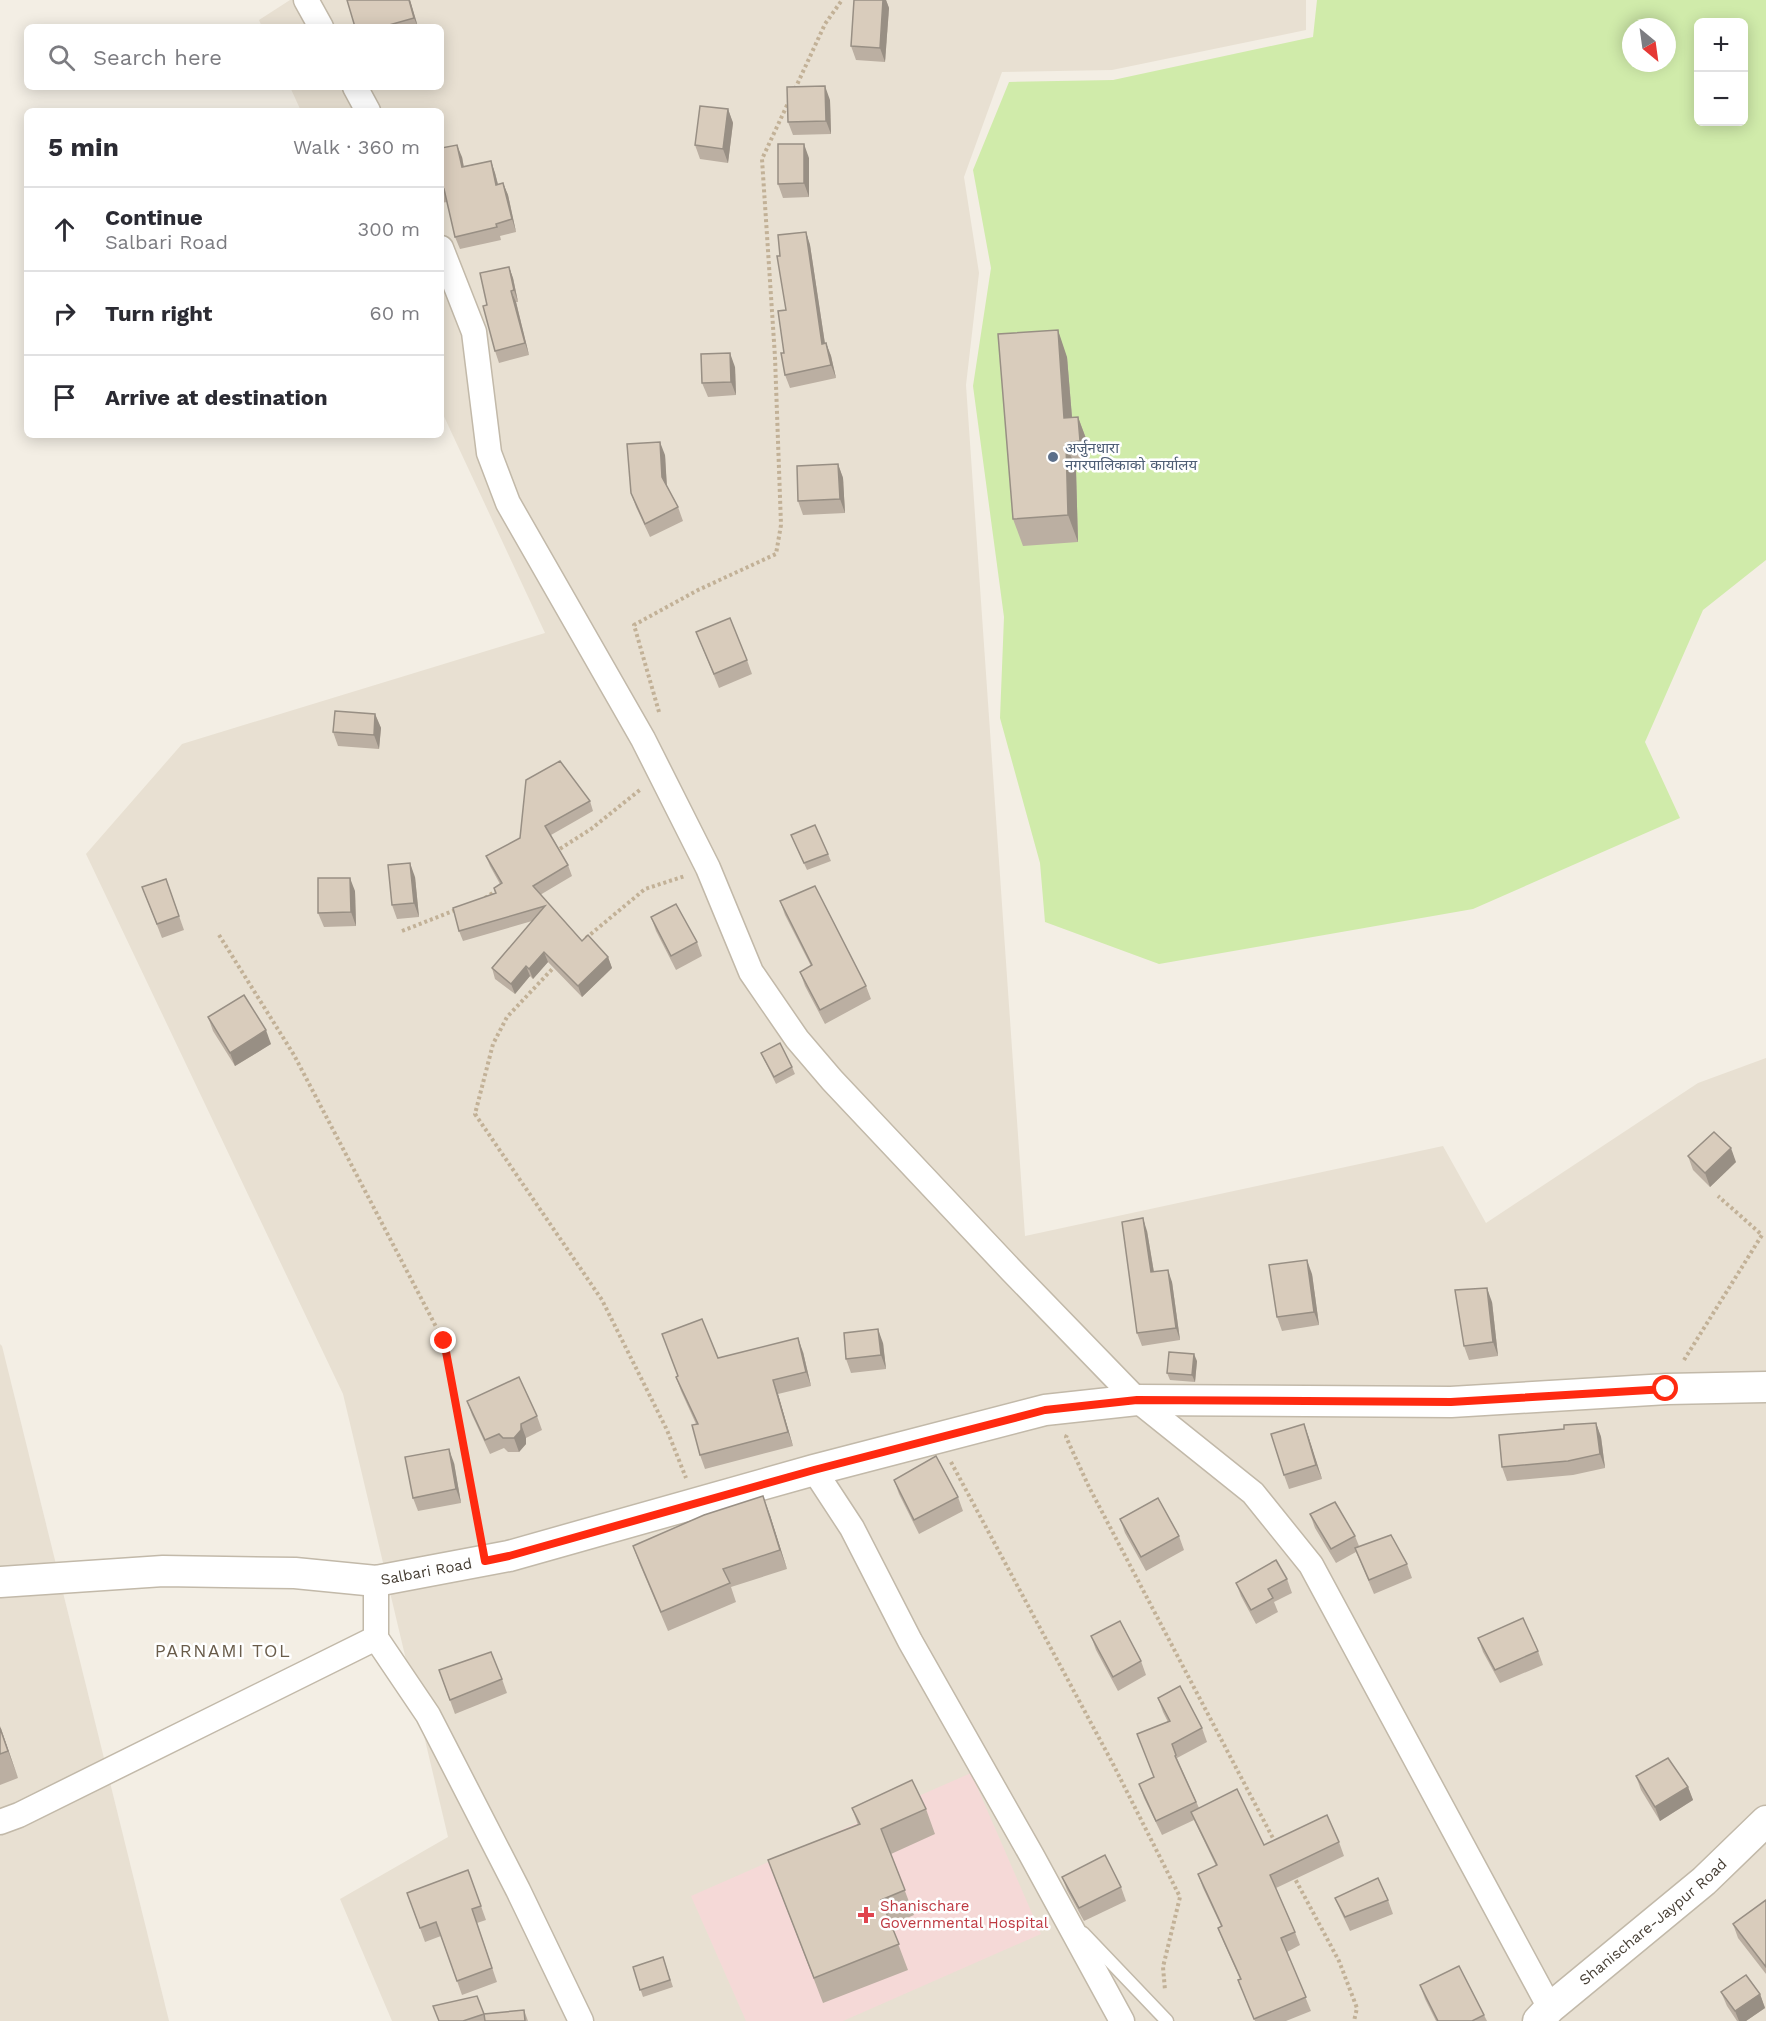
<!DOCTYPE html>
<html lang="en">
<head>
<meta charset="utf-8">
<style>
	body { margin:0; font-family:"Work Sans","Noto Sans Devanagari",sans-serif; background:#f7f7f7; color:#2b2b33 }
	.controls { position:absolute; right:18px; top:18px; display:grid; overflow:hidden; border-radius:9px; box-shadow:0 3px 15px #0003 }
	.controls button { width:54px; height:54px; display:grid; place-items:center; padding:0; border:0; border-bottom:2px solid #e1e1e2; background:#fff; color:#2b2b33; font:30px sans-serif }
	.compass { position:absolute; left:1622px; top:18px; width:54px; height:54px; border-radius:50%; background:#fff; box-shadow:0 3px 15px #0003; rotate:151deg }
	.stop { position:absolute; width:18px; height:18px; margin:-14px; border:4px solid #ff2a10; border-radius:50%; background:#fff }
	.stop.end { background:#ff2a10; border-color:#fff; box-shadow:0 2px 6px #0008 }
	.list { margin:0; padding:0; list-style:none }
	h2 { display:flex; justify-content:space-between; align-items:center; height:78px; margin:0; padding:0 24px; font-size:26px }
	h2 small { font-size:20px; font-weight:400; color:#7c7c81 }
	.list li { display:grid; grid-template-columns:39px 1fr auto; gap:18px; align-items:center; box-sizing:border-box; height:84px; padding:0 24px; border-top:2px solid #e1e1e2 }
	.list b { display:block; font-size:22px; white-space:nowrap }
	.list p { margin:0; font-size:20px; white-space:nowrap; color:#7c7c81 }
	.list em { font-size:20px; font-style:normal; color:#7c7c81 }
	.icon { flex:none; width:33px; height:33px; fill:none; stroke:currentColor; stroke-width:2; stroke-linecap:round; stroke-linejoin:round }
	.map { position:relative; flex:none; width:1766px; height:2021px; overflow:hidden }
	.search { position:absolute; background:#fff; box-shadow:0 3px 15px #0003; left:24px; top:24px; width:420px; height:66px; display:flex; align-items:center; gap:15px; box-sizing:border-box; padding:0 21px; border-radius:9px; color:#7c7c81; font-size:22px }
	.panel { position:absolute; background:#fff; box-shadow:0 3px 15px #0003; left:24px; top:108px; width:420px; height:330px; border-radius:9px }
	.map>svg:first-child { display:block }
	.residential { fill:#e8e0d2 }
	.medical { fill:#f5d9d7 }
	.green { fill:#d0ebaa; fill-rule:evenodd }
	.lines { fill:none; stroke-linecap:round; stroke-linejoin:round }
	.service-casing { stroke:#c2b9a9; stroke-width:15 }
	.minor-casing { stroke:#c2b9a9; stroke-width:27 }
	.tertiary-casing { stroke:#c2b9a9; stroke-width:33 }
	.path { stroke:#c2b197; stroke-width:4; stroke-dasharray:3 3; stroke-linecap:butt }
	.service { stroke:#fff; stroke-width:12 }
	.minor { stroke:#fff; stroke-width:24 }
	.tertiary { stroke:#fff; stroke-width:30 }
	.wall { fill:#bbafa2 }
	.shaded-wall { fill:#988f84 }
	.building { fill:#d9ccbc; stroke:#988f84; stroke-width:1.5 }
	.route { stroke:#ff2a10; stroke-width:8 }
	.service-dot { fill:#5c6f8a; stroke:#fff; stroke-width:2 }
	.health-dot { fill:#e0444e; stroke:#fff; stroke-width:2 }
	.labels { text-anchor:middle; stroke-width:5; stroke-linejoin:round; paint-order:stroke }
	.service-label { font-size:15px; fill:#4e5e75; stroke:#fff; text-anchor:start }
	.street-label { font-size:15px; fill:#463e34; stroke:#fff }
	.health-label { font-size:15px; fill:#be3a42; stroke:#fff; text-anchor:start }
	.quarter-label { font-size:18px; letter-spacing:1.5px; fill:#695c4a; stroke:#fff }
</style>
</head>
<body>
<div class="map">
<svg width="1766" height="2021" viewBox="0 0 1766 2021">
	<rect width="100%" height="100%" fill="#f3eee4"/>
	<!-- residential -->
	<g class="residential">
		<path d="M290,0H1306V30L1112,70L1002,72L964,177L979,273L966,385L1025,1236L1443,1146L1486,1223L1698,1083L1766,1058V2021H392L340,1899L448,1837L343,1394L86,854L182,744L545,633L441,410V111H301L290,87H441V27H262L259,20Z"/>
		<path d="M0,1344L2,1346L169,2021H0Z"/>
	</g>
	<!-- medical -->
	<path class="medical" d="M971,1773L1041,1934L843,2021H746L691,1896Z"/>
	<!-- green -->
	<path class="green" d="M1317,0H1766V560L1703,610L1645,742L1680,818L1473,909L1159,964L1045,922L1040,863L1000,718L1004,617L973,386L991,268L973,170L1009,82L1113,80L1313,37ZM1698,22H1744V122H1698ZM1631,27H1667V63H1631Z"/>
	<g class="lines">
		<defs>
			<path id="service" d="M1083,1933L1167,2021"/>
			<g id="minor">
				<path d="M306,0L321,27"/>
				<path d="M355,87L368,111"/>
				<path d="M441,248L474,332L489,453L508,503L643,739L708,868L751,972L797,1039L832,1080L1012,1271L1137,1400L1253,1493L1311,1565L1550,2008"/>
				<path d="M814,1470L852,1528L910,1641L1032,1856L1122,2021"/>
				<path d="M376,1581V1638L428,1715L518,1890L581,2021"/>
				<path d="M0,1822L19,1815L376,1638"/>
			</g>
			<g id="tertiary">
				<path id="s1" d="M0,1582L163,1571L295,1573L376,1581L509,1556L814,1470L1045,1410L1137,1400L1451,1402L1667,1389L1766,1387"/>
				<path id="s2" d="M1538,2021L1550,2008L1704,1881L1766,1821"/>
			</g>
		</defs>
		<!-- service casing -->
		<use href="#service" class="service-casing"/>
		<!-- minor casing -->
		<use href="#minor" class="minor-casing"/>
		<!-- tertiary casing -->
		<use href="#tertiary" class="tertiary-casing"/>
		<!-- path -->
		<g class="path">
			<path d="M795,89L825,24L842,0"/>
			<path d="M659,712L634,625L698,590L776,554L781,525L775,357L762,159L789,101"/>
			<path d="M555,852L591,829L641,789"/>
			<path d="M485,898L499,889"/>
			<path d="M402,931L458,909"/>
			<path d="M219,935L294,1055L444,1342L480,1533"/>
			<path d="M586,938L645,889L685,876"/>
			<path d="M556,965L507,1017L493,1044L475,1114L602,1300L667,1430L686,1478"/>
			<path d="M1684,1360L1762,1235L1718,1196"/>
			<path d="M1067,1435L1066,1437L1089,1487L1276,1844"/>
			<path d="M951,1462L1113,1764L1180,1897L1163,1967L1165,1990"/>
			<path d="M1293,1875L1339,1961L1357,2008L1354,2021"/>
		</g>
		<!-- service -->
		<use href="#service" class="service"/>
		<!-- minor -->
		<use href="#minor" class="minor"/>
		<!-- tertiary -->
		<use href="#tertiary" class="tertiary"/>
	</g>
	<!-- wall -->
	<g class="wall">
		<path d="M347,0H410L418,27H355Z"/>
		<path d="M854,0H886L889,8L885,62L856,60L851,46Z"/>
		<path d="M830,100L831,134L793,135L788,122Z"/>
		<path d="M728,109L733,123L728,163L700,159L695,145Z"/>
		<path d="M441,148L462,157L464,167L491,161L495,173L498,184L503,183L508,195L516,232L500,236L501,240L460,249L455,237L447,202L441,203Z"/>
		<path d="M809,158V197L783,198L778,184Z"/>
		<path d="M806,232L810,245L825,344L826,343L831,356L836,378L790,388L785,375L784,353L786,310L780,256Z"/>
		<path d="M509,267L513,278L518,302H516L529,355L499,363L495,351L487,305Z"/>
		<path d="M1067,357L1072,417H1078L1088,444L1090,468L1076,470L1078,542L1023,546L1013,519Z"/>
		<path d="M735,367L736,395L708,397L702,383Z"/>
		<path d="M665,455L667,486L678,507L683,521L650,537L636,507L631,493Z"/>
		<path d="M838,464L843,478L845,513L803,515L798,501Z"/>
		<path d="M696,632L747,660L752,674L719,688Z"/>
		<path d="M375,714L381,728L379,749L338,746L333,732Z"/>
		<path d="M590,801L593,811L551,835L568,865L572,876L540,895L582,941L608,957L612,968L582,997L548,962L533,979L530,976L515,994L495,979L492,968L532,921L463,941L459,931L495,893L494,888L500,884L490,866L486,856Z"/>
		<path d="M791,835L828,854L831,861L807,870Z"/>
		<path d="M415,877L419,917L397,919L392,905Z"/>
		<path d="M166,879L184,930L162,938L142,887Z"/>
		<path d="M355,891L356,926L324,927L318,913Z"/>
		<path d="M780,901L866,986L871,999L825,1024L805,986L800,972L811,966L785,915Z"/>
		<path d="M651,917L697,942L702,956L676,970L656,931Z"/>
		<path d="M208,1017L271,1044L235,1066L213,1031Z"/>
		<path d="M761,1053L792,1067L795,1074L776,1084Z"/>
		<path d="M1688,1156L1736,1162L1710,1187L1693,1170Z"/>
		<path d="M1147,1231L1154,1272L1172,1282L1180,1340L1142,1346L1137,1333Z"/>
		<path d="M1312,1274L1319,1325L1282,1331L1277,1317Z"/>
		<path d="M1492,1302L1498,1356L1469,1360L1464,1346Z"/>
		<path d="M883,1343L886,1369L851,1373L846,1359Z"/>
		<path d="M803,1352L811,1386L778,1394L793,1446L705,1469L700,1455L696,1424L681,1391L676,1377L718,1358Z"/>
		<path d="M1197,1361L1195,1382L1170,1380L1167,1373Z"/>
		<path d="M467,1401L537,1416L542,1430L526,1438V1444L519,1452H508L504,1448L490,1454L472,1415Z"/>
		<path d="M1596,1423L1601,1437L1605,1468L1573,1475L1507,1481L1502,1467L1564,1429Z"/>
		<path d="M1304,1424L1322,1479L1289,1489L1284,1475Z"/>
		<path d="M454,1463L461,1503L418,1511L413,1498Z"/>
		<path d="M894,1480L958,1497L963,1511L919,1534L899,1494Z"/>
		<path d="M1310,1514L1355,1536L1359,1546L1407,1564L1412,1578L1374,1594L1356,1552L1336,1563L1315,1528Z"/>
		<path d="M770,1515L787,1569L731,1587L736,1602L668,1631L640,1565L633,1546Z"/>
		<path d="M1120,1519L1179,1536L1184,1550L1146,1571L1125,1533Z"/>
		<path d="M1287,1579L1292,1593L1274,1602L1278,1612L1256,1624L1241,1596L1236,1583Z"/>
		<path d="M1091,1636L1141,1661L1146,1675L1118,1691L1096,1650Z"/>
		<path d="M1478,1638L1538,1651L1543,1665L1500,1683L1483,1652Z"/>
		<path d="M439,1670L502,1679L507,1693L455,1714Z"/>
		<path d="M1158,1698L1202,1728L1207,1742L1177,1758L1199,1808L1264,1845L1339,1842L1344,1856L1276,1888L1295,1932L1300,1945L1287,1952L1311,2011L1286,2021H1255L1238,1980L1240,1979L1223,1941L1218,1928L1221,1926L1203,1888L1198,1874L1216,1866L1194,1820L1162,1835L1144,1798L1139,1784L1154,1777L1168,1722L1163,1712Z"/>
		<path d="M0,1726L18,1778L0,1785Z"/>
		<path d="M1636,1776L1688,1787L1693,1800L1660,1821L1641,1790Z"/>
		<path d="M852,1808L926,1809L935,1834L891,1854L914,1915L891,1925L908,1970L823,2003L768,1860L858,1825Z"/>
		<path d="M468,1870L486,1920L477,1923L497,1982L462,1995L441,1936L425,1942L407,1893Z"/>
		<path d="M1062,1877L1121,1887L1126,1901L1084,1921L1067,1890Z"/>
		<path d="M1335,1898L1388,1900L1393,1914L1350,1931L1341,1912Z"/>
		<path d="M1766,1900V1974L1738,1938L1733,1924Z"/>
		<path d="M663,1957L673,1987L643,1997L633,1967Z"/>
		<path d="M1420,1985L1484,2015L1487,2021H1436L1425,1999Z"/>
		<path d="M1721,1992L1760,1994L1765,2008L1746,2021H1737L1727,2006Z"/>
		<path d="M524,2010L528,2021H439L484,2014Z"/>
	</g>
	<!-- shaded-wall -->
	<g class="shaded-wall">
		<path d="M409,0H410L418,27L414,18Z"/>
		<path d="M883,0H886L889,8L885,62L880,48Z"/>
		<path d="M825,86L830,100L831,134L826,121Z"/>
		<path d="M728,109L733,123L728,163L723,149Z"/>
		<path d="M804,144L809,158V197L804,183Z"/>
		<path d="M457,145L462,157L466,180L462,167Z"/>
		<path d="M491,161L495,173L501,197L496,185Z"/>
		<path d="M503,183L508,195L516,232L512,219Z"/>
		<path d="M806,232L810,245L827,357L822,344Z"/>
		<path d="M509,267L513,278L518,302L514,290Z"/>
		<path d="M511,291L516,302L529,355L525,343Z"/>
		<path d="M1058,330L1067,357L1074,442L1064,418Z"/>
		<path d="M826,343L831,356L836,378L831,365Z"/>
		<path d="M730,353L735,367L736,395L731,382Z"/>
		<path d="M1078,417L1088,444L1090,468L1080,441Z"/>
		<path d="M660,442L665,455L667,490L662,477Z"/>
		<path d="M1066,443L1076,470L1078,542L1068,515Z"/>
		<path d="M838,464L843,478L845,513L840,499Z"/>
		<path d="M375,714L381,728L379,749L374,735Z"/>
		<path d="M410,863L415,877L419,917L414,903Z"/>
		<path d="M350,878L355,891L356,926L351,912Z"/>
		<path d="M544,952L548,962L533,979L529,969Z"/>
		<path d="M608,957L612,968L582,997L578,986Z"/>
		<path d="M526,966L530,976L515,994L511,984Z"/>
		<path d="M266,1030L271,1044L235,1066L230,1053Z"/>
		<path d="M1731,1148L1736,1162L1710,1187L1705,1173Z"/>
		<path d="M1143,1218L1147,1231L1156,1285L1151,1272Z"/>
		<path d="M1307,1260L1312,1274L1319,1325L1314,1312Z"/>
		<path d="M1168,1270L1172,1282L1180,1340L1176,1328Z"/>
		<path d="M1487,1288L1492,1302L1498,1356L1493,1342Z"/>
		<path d="M878,1329L883,1343L886,1369L881,1355Z"/>
		<path d="M798,1338L803,1352L811,1386L806,1372Z"/>
		<path d="M1194,1354L1197,1361L1195,1382L1192,1375Z"/>
		<path d="M773,1380L778,1394L793,1446L788,1432Z"/>
		<path d="M1596,1423L1601,1437L1605,1468L1600,1454Z"/>
		<path d="M521,1424L526,1438V1444L519,1452L514,1438Z"/>
		<path d="M1304,1424L1309,1438L1322,1479L1316,1465Z"/>
		<path d="M449,1449L454,1463L461,1503L456,1489Z"/>
		<path d="M763,1496L770,1515L787,1569L780,1550Z"/>
		<path d="M0,1726L18,1778L8,1751Z"/>
		<path d="M1688,1787L1693,1800L1660,1821L1655,1807Z"/>
		<path d="M1760,1994L1765,2008L1746,2021H1739L1735,2011Z"/>
	</g>
	<!-- building -->
	<g class="building">
		<path d="M347,0H409L414,18L382,27H355Z"/>
		<path d="M854,0H883L880,48L851,46Z"/>
		<path d="M825,86L826,121L788,122L787,87Z"/>
		<path d="M700,106L728,109L723,149L695,145Z"/>
		<path d="M778,144H804V183L778,184Z"/>
		<path d="M457,145L462,167L491,161L496,185L503,183L512,219L496,224L497,227L455,237L444,189L441,190V148Z"/>
		<path d="M806,232L822,344L826,343L831,365L785,375L781,353H784L778,311L786,310L777,256H780L778,235Z"/>
		<path d="M509,267L514,290L511,291L525,343L495,351L483,306L487,305L480,273Z"/>
		<path d="M1058,330L1064,418L1078,417L1080,441L1066,443L1068,515L1013,519L998,334Z"/>
		<path d="M730,353L731,382L702,383L701,354Z"/>
		<path d="M660,442L662,477L678,507L645,524L631,493L627,444Z"/>
		<path d="M838,464L840,499L798,501L797,466Z"/>
		<path d="M730,618L747,660L714,674L696,632Z"/>
		<path d="M335,711L375,714L374,735L333,732Z"/>
		<path d="M560,761L590,801L545,826L568,865L533,886L582,941L588,935L608,957L578,986L544,952L529,969L526,966L511,984L492,968L545,906L459,931L453,908L496,893L494,888L502,883L486,856L520,838L526,780Z"/>
		<path d="M815,825L828,854L804,863L791,835Z"/>
		<path d="M410,863L414,903L392,905L388,865Z"/>
		<path d="M318,878H350L351,912L318,913Z"/>
		<path d="M166,879L179,916L157,924L142,887Z"/>
		<path d="M815,886L866,986L820,1010L800,972L812,965L780,901Z"/>
		<path d="M676,904L697,942L671,956L651,917Z"/>
		<path d="M244,995L266,1030L230,1053L208,1017Z"/>
		<path d="M780,1043L792,1067L774,1077L761,1053Z"/>
		<path d="M1714,1132L1731,1148L1705,1173L1688,1156Z"/>
		<path d="M1143,1218L1151,1272L1168,1270L1176,1328L1137,1333L1122,1222Z"/>
		<path d="M1307,1260L1314,1312L1277,1317L1269,1265Z"/>
		<path d="M1487,1288L1493,1342L1464,1346L1455,1290Z"/>
		<path d="M702,1319L718,1358L798,1338L806,1372L773,1380L788,1432L700,1455L692,1425L698,1424L676,1377L678,1376L662,1334Z"/>
		<path d="M878,1329L881,1355L846,1359L844,1333Z"/>
		<path d="M1169,1352L1194,1354L1192,1375L1167,1373Z"/>
		<path d="M519,1377L537,1416L521,1424V1430L514,1438H503L499,1434L485,1440L467,1401Z"/>
		<path d="M1596,1423L1600,1454L1568,1461L1502,1467L1499,1435L1564,1429V1425Z"/>
		<path d="M1304,1424L1316,1465L1284,1475L1271,1434Z"/>
		<path d="M449,1449L456,1489L413,1498L405,1457Z"/>
		<path d="M936,1456L958,1497L914,1520L894,1480Z"/>
		<path d="M763,1496L780,1550L723,1569L730,1583L661,1612L633,1546L704,1515Z"/>
		<path d="M1158,1498L1179,1536L1141,1557L1120,1519Z"/>
		<path d="M1335,1502L1355,1536L1331,1549L1310,1514Z"/>
		<path d="M1391,1535L1407,1564L1369,1580L1355,1548Z"/>
		<path d="M1276,1560L1287,1579L1268,1589L1273,1598L1251,1610L1236,1583Z"/>
		<path d="M1523,1618L1538,1651L1495,1670L1478,1638Z"/>
		<path d="M1120,1621L1141,1661L1113,1677L1091,1636Z"/>
		<path d="M491,1652L502,1679L450,1700L439,1670Z"/>
		<path d="M1180,1686L1202,1728L1172,1744L1176,1755L1175,1756L1196,1802L1156,1821L1139,1784L1154,1777L1137,1734L1170,1721L1158,1698Z"/>
		<path d="M0,1728L8,1751L0,1754Z"/>
		<path d="M1668,1758L1688,1787L1655,1807L1636,1776Z"/>
		<path d="M912,1780L926,1809L881,1829L905,1890L881,1900L899,1944L814,1978L768,1860L860,1824L852,1808Z"/>
		<path d="M1237,1789L1264,1845L1327,1815L1339,1842L1270,1875L1295,1932L1281,1938L1306,1997L1254,2019L1238,1980L1241,1979L1218,1928L1222,1926L1198,1874L1217,1865L1191,1812Z"/>
		<path d="M1105,1855L1121,1887L1079,1908L1062,1877Z"/>
		<path d="M468,1870L481,1906L472,1909L492,1968L457,1981L436,1922L420,1928L407,1893Z"/>
		<path d="M1378,1878L1388,1900L1345,1917L1335,1898Z"/>
		<path d="M1766,1900V1967L1733,1924Z"/>
		<path d="M663,1957L670,1980L640,1990L633,1967Z"/>
		<path d="M1459,1966L1484,2015L1472,2021H1438L1420,1985Z"/>
		<path d="M1746,1975L1760,1994L1735,2011L1721,1992Z"/>
		<path d="M477,1996L484,2014L463,2021H439L433,2006Z"/>
		<path d="M524,2010L525,2021H485L484,2014Z"/>
	</g>
	<g class="lines">
		<!-- route -->
		<path class="route" d="M444,1341L485,1561L509,1556L814,1470L1045,1410L1137,1400L1451,1402L1666,1389"/>
	</g>
	<!-- markers -->
	<circle class="service-dot" cx="1053" cy="457" r="6"/>
	<path class="health-dot" d="M863 1906h6v6h6v6h-6v6h-6v-6h-6v-6h6z"/>
	<g class="labels">
		<!-- service labels -->
		<g class="service-label">
			<text x="1065" y="453">अर्जुनधारा<tspan x="1065" dy="17">नगरपालिकाको कार्यालय</tspan></text>
		</g>
		<!-- street labels -->
		<g class="street-label">
			<text dy="5" stroke="none"><textPath href="#s1" startOffset="428">Salbari Road</textPath></text>
			<text dy="5" stroke="none"><textPath href="#s2" startOffset="152">Shanischare-Jaypur Road</textPath></text>
		</g>
		<!-- health labels -->
		<g class="health-label">
			<text x="880" y="1911">Shanischare<tspan x="880" dy="17">Governmental Hospital</tspan></text>
		</g>
		<!-- quarter labels -->
		<g class="quarter-label">
			<text x="223" y="1657">PARNAMI TOL</text>
		</g>
	</g>
</svg>
<div class="controls">
<button>+</button>
<button>−</button>
</div>
<svg class="compass" viewBox="-18 -18 36 36"><path d="M0-13l5 13h-10z" fill="#e53935"/><path d="M0 13l5-13h-10z" fill="#7c7c81"/></svg>
<div class="stop" style="left:1666px;top:1389px"></div>
<div class="stop end" style="left:444px;top:1341px"></div>
<div class="search"><svg class="icon" aria-label="search" viewBox="0 0 24 24"><circle cx="10" cy="10" r="6"/><path d="M15 15l6 6"/></svg>Search here</div>
<section class="panel">
<h2>5 min<small>Walk · 360 m</small></h2>
<ul class="list">
<li><svg class="icon" aria-label="ahead" viewBox="0 0 24 24"><path d="M12 20V5M6 11l6-6 6 6"/></svg><div><b>Continue</b><p>Salbari Road</p></div><em>300 m</em></li>
<li><svg class="icon" aria-label="right" viewBox="0 0 24 24"><path d="M7 20v-9h11M14 6l5 5-5 5"/></svg><div><b>Turn right</b></div><em>60 m</em></li>
<li><svg class="icon" aria-label="arrive" viewBox="0 0 24 24"><path d="M6 21V4h12l-3 4 3 4H6"/></svg><div><b>Arrive at destination</b></div></li>
</ul>
</section>
</div>
</body>
</html>
